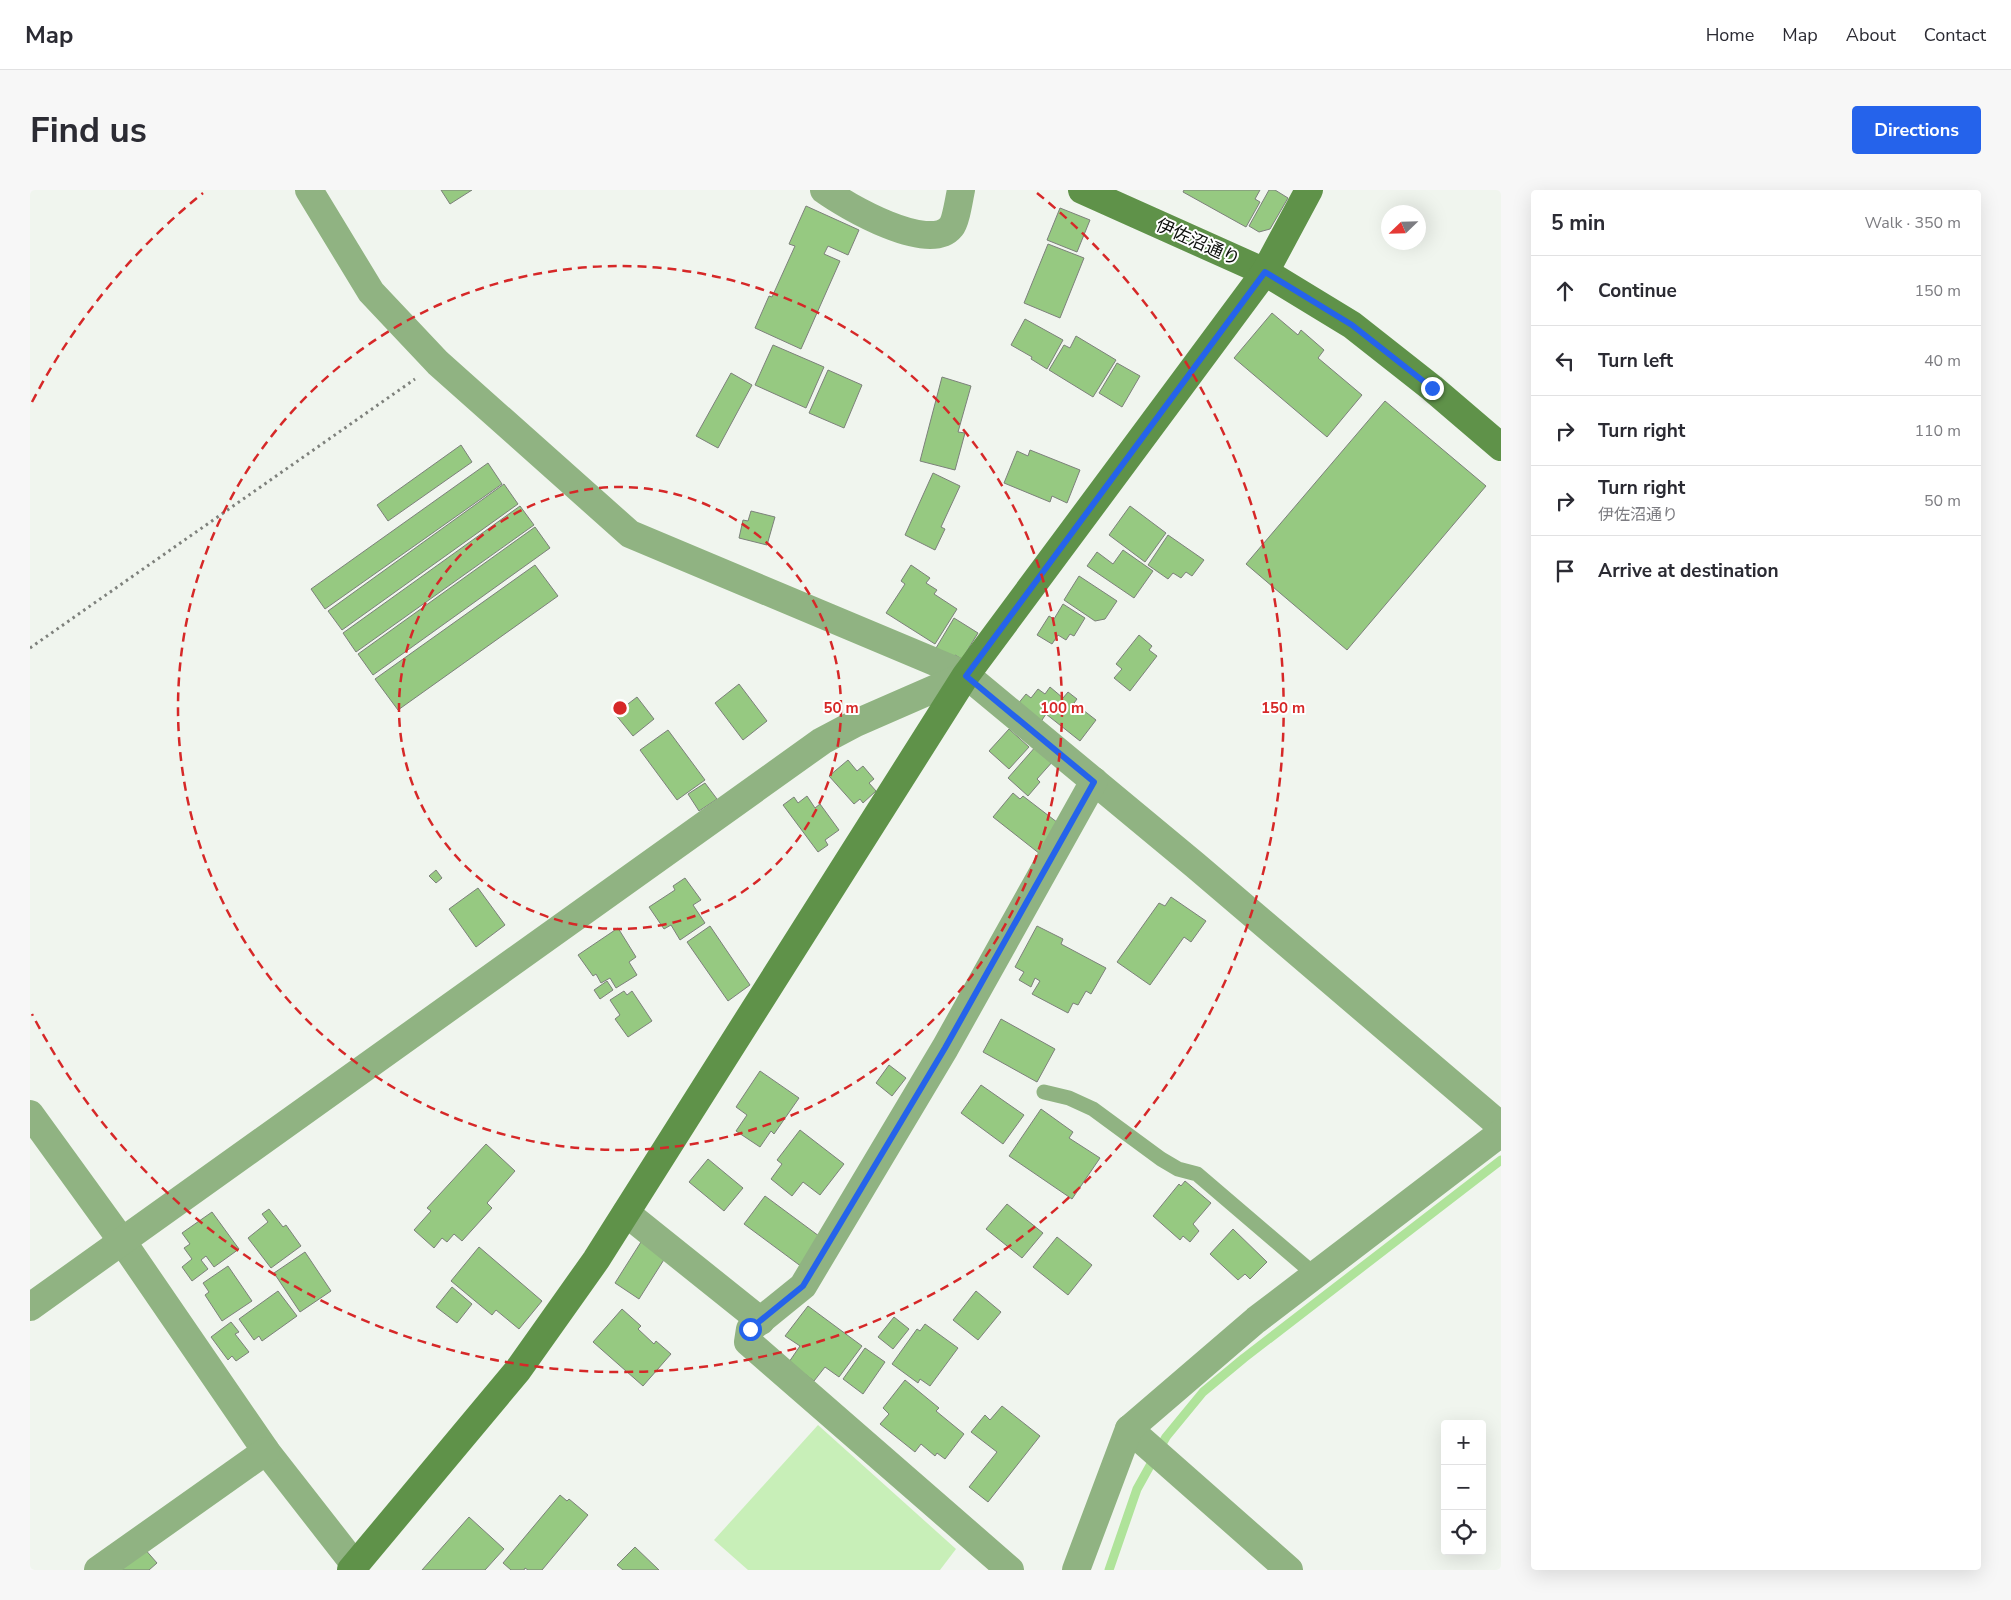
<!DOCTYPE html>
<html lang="en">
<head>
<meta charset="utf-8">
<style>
	body { margin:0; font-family:"Nunito Sans","Noto Sans JP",sans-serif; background:#f7f7f7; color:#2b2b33 }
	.controls { position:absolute; right:15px; bottom:15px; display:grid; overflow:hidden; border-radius:5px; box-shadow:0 5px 20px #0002 }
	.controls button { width:45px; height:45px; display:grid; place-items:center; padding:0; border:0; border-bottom:1px solid #e1e1e2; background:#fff; color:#2b2b33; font:25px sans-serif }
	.compass { position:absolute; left:1351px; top:15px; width:45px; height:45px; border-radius:50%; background:#fff; box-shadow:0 5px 20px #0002; rotate:247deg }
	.stop { position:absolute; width:15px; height:15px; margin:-11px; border:4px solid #2563eb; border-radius:50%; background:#fff }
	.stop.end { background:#2563eb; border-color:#fff; box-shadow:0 1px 5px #0008 }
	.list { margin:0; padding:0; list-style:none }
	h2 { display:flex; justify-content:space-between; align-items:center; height:65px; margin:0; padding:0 20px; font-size:21px }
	h2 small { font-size:16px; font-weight:400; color:#7c7c81 }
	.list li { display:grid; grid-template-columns:32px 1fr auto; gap:15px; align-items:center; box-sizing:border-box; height:70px; padding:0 20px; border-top:1px solid #e1e1e2 }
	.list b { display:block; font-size:19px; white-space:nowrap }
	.list p { margin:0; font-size:16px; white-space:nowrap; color:#7c7c81 }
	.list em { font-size:16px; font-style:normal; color:#7c7c81 }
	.icon { flex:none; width:28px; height:28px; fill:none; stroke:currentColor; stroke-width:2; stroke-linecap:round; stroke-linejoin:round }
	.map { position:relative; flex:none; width:1471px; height:1380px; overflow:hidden; border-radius:5px }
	header { display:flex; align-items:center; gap:30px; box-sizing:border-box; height:70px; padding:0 25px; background:#fff; border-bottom:1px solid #e1e1e2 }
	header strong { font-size:24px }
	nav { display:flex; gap:28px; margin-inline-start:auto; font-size:18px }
	.intro { display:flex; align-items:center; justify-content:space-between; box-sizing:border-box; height:120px; padding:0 30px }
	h1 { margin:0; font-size:35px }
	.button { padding:12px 22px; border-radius:5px; background:#2563eb; color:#fff; font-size:18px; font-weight:700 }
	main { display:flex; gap:30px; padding:0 30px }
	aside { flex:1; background:#fff; border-radius:5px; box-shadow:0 5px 20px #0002 }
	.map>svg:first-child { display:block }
	.green { fill:#c8efb8 }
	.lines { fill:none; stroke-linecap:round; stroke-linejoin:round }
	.stream { stroke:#afe39a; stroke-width:9 }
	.building { fill:#96c981; stroke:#7c817a }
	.path { stroke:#7e817c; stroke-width:3; stroke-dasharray:2.5 4; stroke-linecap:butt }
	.lane { stroke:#90b382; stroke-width:15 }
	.street { stroke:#90b382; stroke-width:28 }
	.secondary { stroke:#5f9249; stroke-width:28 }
	.route { stroke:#2563eb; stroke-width:6 }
	.ring { fill:none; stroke:#d62828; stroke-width:2.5; stroke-dasharray:9 6 }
	.labels { text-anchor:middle; stroke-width:4; stroke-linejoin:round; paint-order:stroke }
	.street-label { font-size:18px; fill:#0e100d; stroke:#fff }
	.centre { fill:#d62828; stroke:#fff; stroke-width:2.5 }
	.ring-label { font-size:15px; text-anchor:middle; font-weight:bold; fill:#d62828; stroke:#fff; stroke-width:4; stroke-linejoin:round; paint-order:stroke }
</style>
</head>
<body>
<header>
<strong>Map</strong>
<nav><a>Home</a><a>Map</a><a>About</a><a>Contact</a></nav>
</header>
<div class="intro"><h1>Find us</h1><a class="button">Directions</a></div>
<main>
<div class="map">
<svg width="1471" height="1380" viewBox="0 0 1471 1380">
	<rect width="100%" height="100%" fill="#f0f5ee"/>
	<!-- green -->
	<path class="green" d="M788,1235L926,1359L910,1380H718L684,1350Z"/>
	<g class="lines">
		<!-- stream -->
		<path class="stream" d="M1079,1380L1107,1299L1136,1247L1173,1202L1214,1168L1471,970"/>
	</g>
	<!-- building -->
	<g class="building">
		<path d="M411,0H442L420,14Z"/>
		<path d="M1154,0H1230L1225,9L1230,12L1216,37L1153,2Z"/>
		<path d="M1239,0H1245L1258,8L1240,39L1229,42L1219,36Z"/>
		<path d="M776,16L829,40L818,65L798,56L794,64L810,71L771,159L725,138L739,106L742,107L765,56L759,54Z"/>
		<path d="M1030,18L1060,30L1047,62L1017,50Z"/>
		<path d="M1018,54L1054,68L1030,128L994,113Z"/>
		<path d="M1242,123L1268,145L1271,140L1294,160L1288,168L1332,205L1297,247L1204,168Z"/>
		<path d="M995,129L1033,150L1017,179L1001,169L1002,167L981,155Z"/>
		<path d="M1046,146L1086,170L1063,207L1019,180L1034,155L1040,158Z"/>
		<path d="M743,155L794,177L776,218L725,195Z"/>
		<path d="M1087,173L1110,186L1092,217L1069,203Z"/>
		<path d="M798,180L832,195L814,238L779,223Z"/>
		<path d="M701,183L722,195L688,258L666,246Z"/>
		<path d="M912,187L941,196L928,242L935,243L925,280L890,271Z"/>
		<path d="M1355,211L1456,296L1317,460L1216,374Z"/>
		<path d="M431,255L442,272L358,331L347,315Z"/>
		<path d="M1000,260L1050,280L1037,313L1022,306L1020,312L974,293L987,261L998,266Z"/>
		<path d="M458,273L472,294L295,419L281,399Z"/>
		<path d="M903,283L930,296L911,337L915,339L905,360L875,345Z"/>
		<path d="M474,294L488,314L312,440L298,421Z"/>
		<path d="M490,316L504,335L326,462L313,443Z"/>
		<path d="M1100,316L1136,343L1115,372L1079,345Z"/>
		<path d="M721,321L745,327L737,355L709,348L713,330L718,331Z"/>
		<path d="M505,337L520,358L343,485L328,464Z"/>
		<path d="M1138,345L1174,370L1162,386L1156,382L1151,388L1143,383L1138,389L1118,375Z"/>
		<path d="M1093,360L1123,381L1104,408L1057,376L1067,362L1083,374Z"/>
		<path d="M505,375L528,406L368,520L345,489Z"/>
		<path d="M881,375L900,388L896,393L907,400L904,404L927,419L905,454L856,423L875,394L871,391Z"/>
		<path d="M1049,386L1087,411L1075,429L1065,431L1034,410Z"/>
		<path d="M1033,414L1055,428L1044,446L1040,444L1036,450L1028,445L1022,454L1007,445L1019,426L1024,429Z"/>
		<path d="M924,428L948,443L932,469L925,465L922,468L906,458Z"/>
		<path d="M1109,445L1122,456L1119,460L1127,466L1100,501L1084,488L1092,479L1086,474Z"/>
		<path d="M709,494L737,531L713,550L685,513Z"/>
		<path d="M1020,497L1033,508L1038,502L1047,509L1044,513L1066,530L1050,551L1016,524L1010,533L987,515L996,504L1001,508L1008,499L1015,504Z"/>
		<path d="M607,507L624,529L603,546L585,524Z"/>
		<path d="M979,539L999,557L979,579L959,561Z"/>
		<path d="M638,540L675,590L647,610L610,560Z"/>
		<path d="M1007,555L1024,570L1007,589L1010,592L998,606L978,588Z"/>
		<path d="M818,570L827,581L833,576L844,589L839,593L846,601L833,613L830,609L824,614L799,586Z"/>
		<path d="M675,593L687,609L669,621L658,604Z"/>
		<path d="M983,603L990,609L993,606L1032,636L1010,664L963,627Z"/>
		<path d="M777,606L785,618L790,614L809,640L795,650L798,655L788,662L753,615L764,607L768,613Z"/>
		<path d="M406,680L412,688L406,693L399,686Z"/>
		<path d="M655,688L671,710L663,715L675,733L650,750L641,735L634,739L619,717L645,700L643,696Z"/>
		<path d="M448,698L475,735L446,757L419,719Z"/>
		<path d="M1141,707L1176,731L1161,752L1154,747L1120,795L1087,772L1129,713L1135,716Z"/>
		<path d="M680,736L720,795L698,811L657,752Z"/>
		<path d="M1007,736L1033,749L1031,754L1076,778L1061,804L1056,801L1048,815L1043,813L1038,823L1002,804L1010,791L1005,788L1001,797L989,790L994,782L985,777Z"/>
		<path d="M588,738L606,767L599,772L607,785L586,798L580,788L571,793L566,784L563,786L548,765Z"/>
		<path d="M577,791L583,800L570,809L564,800Z"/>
		<path d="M594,801L597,805L602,801L622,831L598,847L585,829L590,825L580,810Z"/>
		<path d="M971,829L1025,859L1007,892L953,862Z"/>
		<path d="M859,875L876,888L862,906L846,893Z"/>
		<path d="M730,881L769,908L744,944L741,941L730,957L706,941L717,925L706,917Z"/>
		<path d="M951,895L994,925L973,954L931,923Z"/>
		<path d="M1011,919L1043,942L1039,948L1070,968L1042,1009L979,966Z"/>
		<path d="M770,940L814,974L790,1005L773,992L762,1006L741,989L752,974L747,970Z"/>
		<path d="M456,954L485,981L457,1013L462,1018L432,1051L424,1044L417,1052L412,1048L404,1058L384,1040L401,1021L397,1018Z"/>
		<path d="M678,969L713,998L694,1021L659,992Z"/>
		<path d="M1155,991L1181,1013L1163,1034L1169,1041L1160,1052L1153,1046L1150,1050L1123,1026L1149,994L1151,996Z"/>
		<path d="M735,1006L793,1049L772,1077L714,1034Z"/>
		<path d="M977,1014L1013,1043L992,1068L956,1039Z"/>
		<path d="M239,1019L253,1037L256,1035L271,1056L241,1078L218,1048L238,1032L232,1024Z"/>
		<path d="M182,1022L209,1059L184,1077L176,1066L171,1070L178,1079L162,1091L152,1077L162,1069L154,1058L160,1054L152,1043Z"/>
		<path d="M1203,1039L1237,1072L1220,1089L1215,1084L1208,1090L1180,1064Z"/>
		<path d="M1027,1047L1062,1075L1038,1105L1003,1077Z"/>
		<path d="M611,1052L635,1068L609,1109L585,1093Z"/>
		<path d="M449,1057L512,1111L489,1139L466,1120L462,1125L421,1091Z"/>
		<path d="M275,1062L301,1101L270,1122L244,1083Z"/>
		<path d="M198,1076L222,1111L192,1131L175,1105L179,1102L173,1093Z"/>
		<path d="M422,1097L442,1114L427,1133L406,1117Z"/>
		<path d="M248,1101L267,1126L232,1151L229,1146L224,1150L209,1129Z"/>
		<path d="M946,1101L971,1122L948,1150L923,1130Z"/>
		<path d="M778,1116L832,1156L809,1187L795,1177L784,1191L759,1172L770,1156L755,1146Z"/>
		<path d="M592,1119L611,1136L608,1139L624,1154L626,1151L641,1164L613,1196L563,1152Z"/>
		<path d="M864,1127L879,1139L863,1159L848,1147Z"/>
		<path d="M201,1132L209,1142L205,1144L219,1162L206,1171L202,1166L198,1170L181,1147Z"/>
		<path d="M895,1134L928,1158L900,1196L890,1189L888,1193L862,1174L887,1139L890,1141Z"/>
		<path d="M835,1158L855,1172L833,1204L813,1189Z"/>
		<path d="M875,1190L909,1218L906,1221L934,1244L915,1269L907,1263L905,1266L891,1254L885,1262L850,1234L859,1224L853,1218Z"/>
		<path d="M972,1216L1010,1246L958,1312L939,1297L967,1262L941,1242L955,1225L960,1230Z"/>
		<path d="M530,1305L537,1311L539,1309L558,1325L512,1380H498L495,1378L494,1380H481L473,1373Z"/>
		<path d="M439,1327L474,1359L455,1380H392Z"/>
		<path d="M113,1357L127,1373L119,1380H88Z"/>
		<path d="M605,1357L629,1380H593L587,1375Z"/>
	</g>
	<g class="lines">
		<!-- path -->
		<path class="path" d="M0,458L385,189"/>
		<!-- lane -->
		<path class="lane" d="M1014,902L1039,908L1063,919L1131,969L1148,979L1167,984L1284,1084"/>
		<!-- street -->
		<g class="street">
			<path d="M279,0L341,102L408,173L600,344L936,485L1165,675L1471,936"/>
			<path d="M794,0C816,16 899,64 921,37C926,31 929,9 931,0"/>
			<path d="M0,924L92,1051L236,1261L325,1375"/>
			<path d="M596,1023L731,1131"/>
			<path d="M0,1117L792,551L826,533L936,485"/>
			<path d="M1099,1239L1259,1380"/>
			<path d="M68,1380L236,1261"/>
			<path d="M980,1380L718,1152L720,1139L773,1096L915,858L1064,591"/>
			<path d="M1046,1380L1099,1239L1226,1130L1471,943"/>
		</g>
		<!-- secondary -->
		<g class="secondary">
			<path d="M1052,0L1235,82L1322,135L1402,198L1471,257"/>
			<path d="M321,1380L488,1180L566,1070L936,485L1235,82L1279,0"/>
		</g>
	</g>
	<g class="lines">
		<!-- route -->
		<path class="route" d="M720,1139L773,1096L915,858L1064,592L936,486L1235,82L1322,135L1402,198"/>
	</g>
	<!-- distance rings -->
	<g class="ring">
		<circle cx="590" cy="518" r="221"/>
		<circle cx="590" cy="518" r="442"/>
		<path d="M2 212A663 663 0 0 1 173 3M1007 3A663 663 0 1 1 2 824"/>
	</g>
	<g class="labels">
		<!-- street labels -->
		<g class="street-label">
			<text transform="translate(1168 52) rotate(24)" y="6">伊佐沼通り</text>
		</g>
	</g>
	<circle cx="590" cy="518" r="8" class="centre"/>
	<g class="ring-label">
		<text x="811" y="523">50 m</text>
		<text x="1032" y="523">100 m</text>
		<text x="1253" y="523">150 m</text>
	</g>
</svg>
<div class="controls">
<button>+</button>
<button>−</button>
<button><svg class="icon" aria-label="locate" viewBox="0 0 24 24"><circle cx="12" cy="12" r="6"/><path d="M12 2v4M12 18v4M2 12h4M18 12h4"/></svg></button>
</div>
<svg class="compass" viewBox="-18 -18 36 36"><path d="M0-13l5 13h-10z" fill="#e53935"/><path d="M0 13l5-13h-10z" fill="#7c7c81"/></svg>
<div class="stop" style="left:720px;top:1139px"></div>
<div class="stop end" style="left:1402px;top:198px"></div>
</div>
<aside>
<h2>5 min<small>Walk · 350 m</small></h2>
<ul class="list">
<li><svg class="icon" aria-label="ahead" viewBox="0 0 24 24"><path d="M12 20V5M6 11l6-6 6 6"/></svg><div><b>Continue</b></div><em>150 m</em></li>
<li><svg class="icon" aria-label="left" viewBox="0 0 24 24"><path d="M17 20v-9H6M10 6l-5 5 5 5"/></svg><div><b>Turn left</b></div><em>40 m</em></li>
<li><svg class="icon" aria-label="right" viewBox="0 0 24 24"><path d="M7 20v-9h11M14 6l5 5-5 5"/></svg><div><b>Turn right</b></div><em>110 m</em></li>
<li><svg class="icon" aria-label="right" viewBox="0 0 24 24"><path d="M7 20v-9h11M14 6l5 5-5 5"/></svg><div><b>Turn right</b><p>伊佐沼通り</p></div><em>50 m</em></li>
<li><svg class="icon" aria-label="arrive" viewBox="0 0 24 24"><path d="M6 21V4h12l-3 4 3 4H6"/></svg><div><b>Arrive at destination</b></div></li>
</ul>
</aside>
</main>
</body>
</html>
